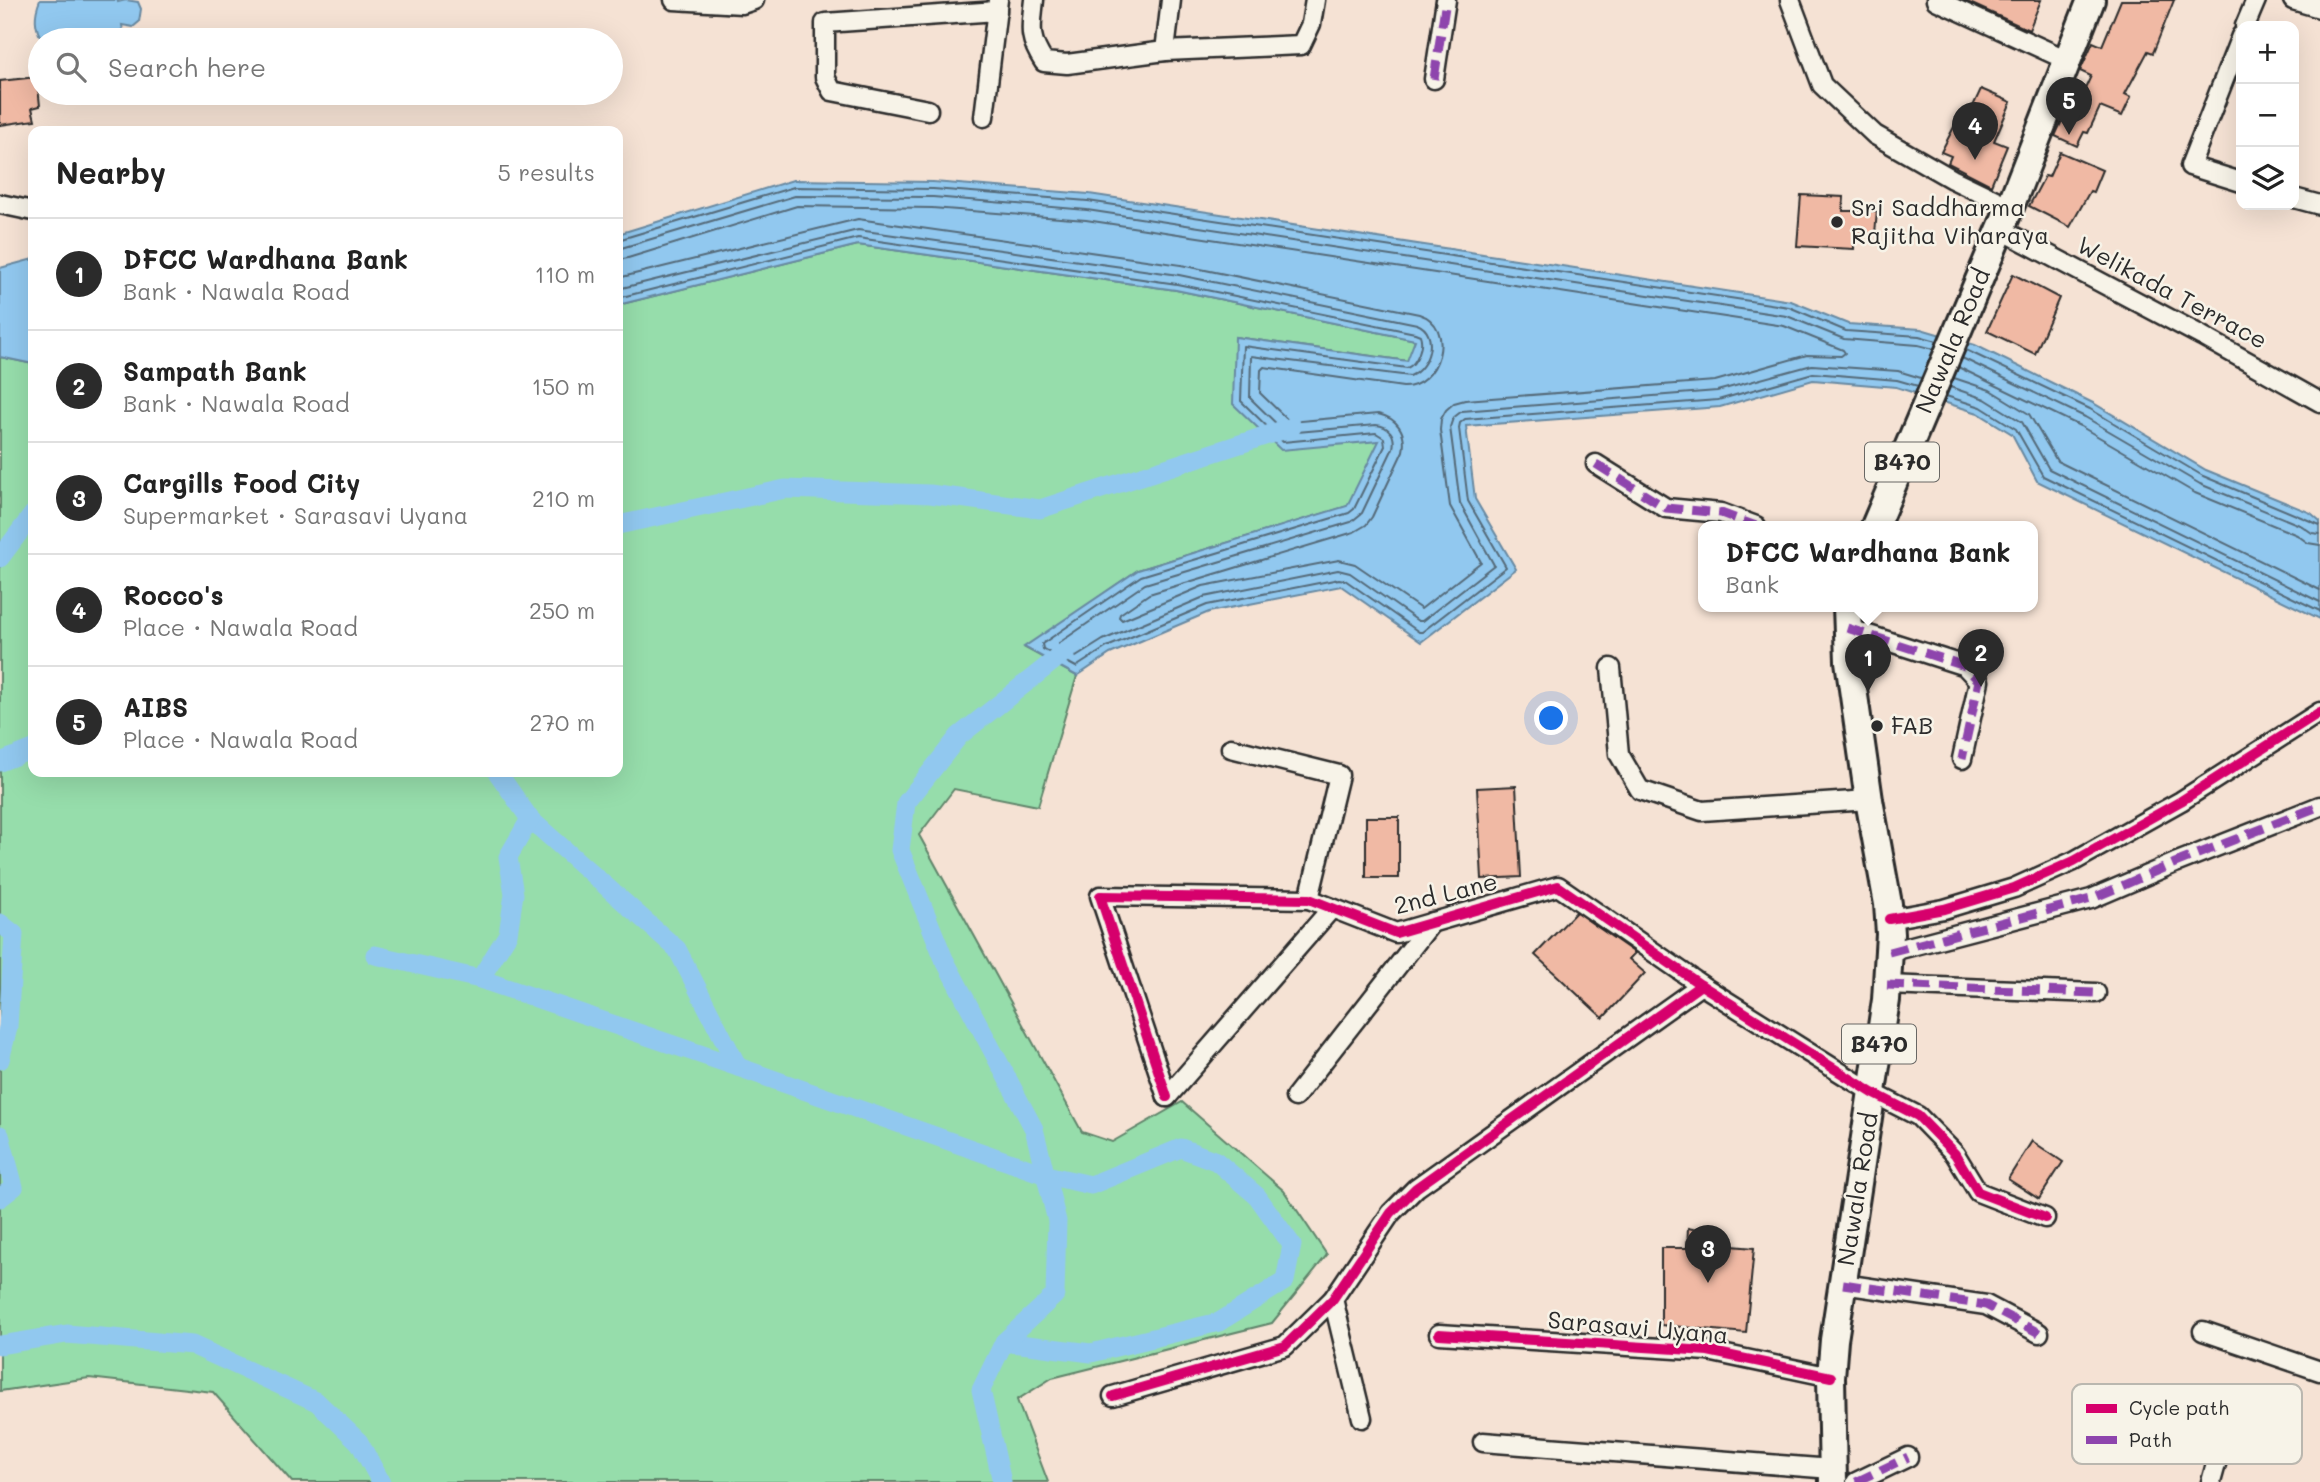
<!DOCTYPE html>
<html lang="en">
<head>
<meta charset="utf-8">
<style>
	body { margin:0; font-family:Mali,sans-serif; background:#f2f2f2; color:#222 }
	.controls { position:absolute; right:21px; top:21px; display:grid; overflow:hidden; border-radius:14px; box-shadow:0 7px 28px #0002 }
	.controls button { width:63px; height:63px; display:grid; place-items:center; padding:0; border:0; border-bottom:2px solid #e0e0e0; background:#fff; color:#222; font:35px sans-serif }
	.you { position:absolute; left:1552px; top:719px; width:24px; height:24px; margin:-18px; border:5px solid #fff; border-radius:50%; background:#1a73e8; box-shadow:0 0 0 10px #1a73e833 }
	.badge { display:grid; place-items:center; width:46px; height:46px; border-radius:50%; background:#2b2b2b; color:#fff; font-size:23px; font-weight:700 }
	.pin { position:absolute; translate:-50% -58px; filter:drop-shadow(0 2px 4px #0008) }
	.pin::after { content:''; position:absolute; top:37px; width:24px; height:21px; background:inherit; clip-path:polygon(0 0,100% 0,50% 100%) }
	.popup { position:absolute; left:1698px; top:521px; width:340px; height:91px; box-sizing:border-box; display:grid; place-content:center; border-radius:14px; background:#fff; filter:drop-shadow(0 2px 5px #0005); font-size:23px; white-space:nowrap; color:#767676 }
	.popup b { font-size:26px; color:#222 }
	.popup::after { content:''; position:absolute; left:50%; top:100%; margin-left:-14px; border:14px solid transparent; border-top-color:#fff }
	.list { margin:0; padding:0; list-style:none }
	h2 { display:flex; justify-content:space-between; align-items:center; height:91px; margin:0; padding:0 28px; font-size:30px }
	h2 small { font-size:23px; font-weight:400; color:#767676 }
	.list li { display:grid; grid-template-columns:46px 1fr auto; gap:21px; align-items:center; box-sizing:border-box; height:112px; padding:0 28px; border-top:2px solid #e0e0e0 }
	.list b { display:block; font-size:26px; white-space:nowrap }
	.list p { margin:0; font-size:23px; white-space:nowrap; color:#767676 }
	.list em { font-size:23px; font-style:normal; color:#767676 }
	.icon { flex:none; width:38px; height:38px; fill:none; stroke:currentColor; stroke-width:2; stroke-linecap:round; stroke-linejoin:round }
	.map { position:relative; flex:none; width:2320px; height:1482px; overflow:hidden }
	.search { position:absolute; background:#fff; box-shadow:0 7px 28px #0002; left:28px; top:28px; width:595px; height:77px; display:flex; align-items:center; gap:18px; box-sizing:border-box; padding:0 24px; border-radius:38px; color:#767676; font-size:26px }
	.panel { position:absolute; background:#fff; box-shadow:0 7px 28px #0002; left:28px; top:126px; width:595px; height:651px; border-radius:14px }
	.map>svg:first-child { display:block }
	.green { fill:#96ddab; stroke:#60846b; stroke-width:2 }
	.water { fill:#91c8ef; stroke:#6889a1; stroke-width:2 }
	.lines { fill:none; stroke-linecap:round; stroke-linejoin:round }
	.shore { stroke:#546a79; stroke-width:2 }
	.canal { stroke:#91c8ef; stroke-width:19 }
	.building { fill:#f0b9a4; stroke:#2b2b2b; stroke-width:2 }
	.minor-casing { stroke:#2b2b2b; stroke-width:23 }
	.primary-casing { stroke:#2b2b2b; stroke-width:32 }
	.minor { stroke:#f7f3e8; stroke-width:18 }
	.primary { stroke:#f7f3e8; stroke-width:26 }
	.quiet { stroke:#8e44ad; stroke-width:9; stroke-dasharray:18 9; stroke-linecap:butt }
	.cycleway-casing { stroke:#f7f3e8; stroke-width:15 }
	.cycleway { stroke:#d6006c; stroke-width:10 }
	.poi-dot { fill:#2b2b2b; stroke:#f7f3e8; stroke-width:2.5 }
	.labels { text-anchor:middle; stroke-width:5; stroke-linejoin:round; paint-order:stroke }
	.shield { fill:#f7f3e8; stroke:#686764; stroke-width:2 }
	.shield-label { font-size:23px; font-weight:bold; fill:#2b2b2b }
	.poi-label { font-size:24px; fill:#2b2b2b; stroke:#f7f3e8; text-anchor:start }
	.street-label { font-size:24px; fill:#2b2b2b; stroke:#f7f3e8 }
	.key { fill:#f7f3e8; stroke:#bab7af; stroke-width:2 }
	.key-label { font-size:19px; fill:#2b2b2b }
</style>
</head>
<body>
<div class="map">
<svg width="2320" height="1482" viewBox="0 0 2320 1482">
	<rect width="100%" height="100%" fill="#f5e2d4"/>
	<filter id="ink" filterUnits="userSpaceOnUse"><feTurbulence type="fractalNoise" baseFrequency=".0143" numOctaves="2"/><feDisplacementMap in="SourceGraphic" scale="14" xChannelSelector="R" yChannelSelector="G"/><feConvolveMatrix kernelMatrix="1 2 1 2 8 2 1 2 1" color-interpolation-filters="sRGB"/></filter>
	<g filter="url(#ink)">
		<!-- green -->
		<path class="green" d="M858,245L1176,290L1416,340L1408,361L1235,337L1380,440L1348,506L1138,570L1025,648L1077,676L1038,806L954,789L919,835L1082,1132L1112,1142L1182,1102L1284,1191L1327,1255L1272,1323L1052,1378L1017,1400L1048,1482H292L213,1392L89,1378L0,1391V357L33,364V772H618V305Z"/>
		<!-- water -->
		<g class="water">
			<path d="M40,0H118V2L126,0L138,2L141,9L139,22L133,27L122,25L124,37L90,40H42C34,26 34,15 40,0Z"/>
			<path d="M793,180L933,182L1089,194L1791,301L1848,324L1921,329L1975,345L2093,403L2206,470L2311,513L2320,521V619L2037,481L2012,434L1978,413L1896,387L1813,380L1720,407L1466,426L1475,499L1516,569L1421,642L1341,586L1209,612L1110,654L1077,676L1024,647L1138,570L1347,506L1379,441L1281,450L1233,404L1235,337L1407,361L1415,340L1176,290L858,245L618,305V234Z"/>
			<path d="M33,259V364L0,357V268Z"/>
		</g>
		<g class="lines">
			<!-- shore -->
			<g class="shore">
				<path d="M618,240L794,187L933,189L1088,201L1789,307L1846,331L1919,336L1937,341"/>
				<path d="M618,249L795,196L933,197L1087,210L1787,316L1844,339L1918,345L1934,349"/>
				<path d="M618,260L628,258L797,206L932,208L1086,220L1784,326L1843,350L1845,353L1841,356L1807,355L1715,381L1465,400L1454,403L1446,410L1441,419L1440,430L1450,506L1481,562L1421,609L1355,564L1339,560L1203,586L1122,620L1119,617L1120,614L1149,594L1354,532L1366,525L1372,517L1403,451C1407,432 1397,418 1378,414L1290,422L1260,393L1261,370L1264,367L1403,387C1439,388 1458,326 1419,314L1181,265L858,219L618,278"/>
				<path d="M618,289L858,230L1179,275L1417,324C1440,333 1429,369 1410,376L1251,356L1250,398L1286,433L1376,425C1389,426 1396,435 1393,448L1362,513L1351,522L1145,584L1059,643V648L1076,657L1103,640L1204,597L1338,570L1350,573L1418,621H1422L1494,565L1460,503L1450,427L1453,418L1462,411L1717,391L1812,365L1898,371L1921,378"/>
				<path d="M618,298L858,238L1177,284L1415,333L1420,335C1424,345 1417,364 1407,368L1243,346L1241,401L1283,442L1376,433L1384,438L1385,446L1354,509L1349,513L1141,576L1042,644L1043,649L1076,667L1107,647L1207,605L1339,579L1345,580L1419,632H1422L1506,567L1468,501L1459,428L1460,423L1465,419L1718,400L1813,373L1897,380L1918,386"/>
				<path d="M1966,350L2090,409L2203,476L2320,525"/>
				<path d="M1962,358L2085,417L2200,484L2302,526L2312,533L2320,534"/>
				<path d="M1958,367L2080,426L2195,493L2297,535L2308,543L2320,545"/>
				<path d="M1954,378L1990,390L2029,414L2057,461L2320,590"/>
				<path d="M1950,387L1985,399L2022,422L2049,469L2320,602"/>
				<path d="M1946,396L1981,407L2016,429L2043,476L2320,611"/>
			</g>
			<!-- canal -->
			<g class="canal">
				<path d="M618,525L785,489L930,494L1040,509L1292,427"/>
				<path d="M0,558L33,514"/>
				<path d="M0,762L33,749"/>
				<path d="M497,772L530,819L677,949L738,1067L1046,1175L1091,1185L1181,1148L1216,1161L1257,1196L1292,1245L1285,1281L1219,1322L1091,1353L1004,1342"/>
				<path d="M0,923L14,934L8,1027L0,1060"/>
				<path d="M375,955L480,979L738,1067"/>
				<path d="M480,979L508,934L514,894L508,857L530,819"/>
				<path d="M0,1135L14,1187L0,1198"/>
				<path d="M0,1345L67,1334L192,1345L317,1402L359,1442L381,1482"/>
				<path d="M1002,1482L981,1390L1004,1342L1055,1295L1057,1221L1034,1129L944,959L900,850L906,803L959,736L1071,647"/>
			</g>
		</g>
		<!-- building -->
		<g class="building">
			<path d="M1963,0H2041L2029,30Z"/>
			<path d="M2121,0H2174L2153,53L2148,51L2125,94L2131,97L2122,116L2100,107L2088,133L2084,132L2077,146L2055,136L2066,112L2073,115L2091,76L2080,71L2093,42L2102,46Z"/>
			<path d="M37,77L40,106L32,108L35,120L0,125V81Z"/>
			<path d="M1981,89L2011,102L1994,141L2007,146L1991,185L1948,163L1951,156L1941,152L1955,125L1963,128Z"/>
			<path d="M2060,152L2102,170L2093,192L2090,191L2070,227L2029,206L2045,176L2049,177Z"/>
			<path d="M1801,195L1844,197L1843,211H1877L1875,234L1854,233V249L1797,246Z"/>
			<path d="M2013,274L2059,298L2035,354L1987,331Z"/>
			<path d="M1516,786L1521,877L1482,879L1477,788Z"/>
			<rect x="1366" y="817" width="33" height="61"/>
			<path d="M1576,912L1635,953L1629,959L1645,973L1603,1018L1535,955Z"/>
			<path d="M2032,1141L2063,1162L2039,1199L2008,1179Z"/>
			<path d="M1688,1228L1711,1233L1709,1244L1754,1248L1746,1333L1661,1325V1248H1687Z"/>
		</g>
		<g class="lines">
			<defs>
				<g id="minor">
					<path d="M674,0L742,4L754,0"/>
					<path d="M1034,0C1031,28 1028,38 1044,62L1067,64L1165,51"/>
					<path d="M1171,0L1165,51L1301,45L1311,24L1315,0"/>
					<path d="M1790,0L1822,85L1875,135L1952,179L2010,207"/>
					<path d="M1936,0L2067,60"/>
					<path d="M2293,0L2320,8"/>
					<path d="M2245,26L2256,0"/>
					<path d="M2241,36L2190,166L2241,182"/>
					<path d="M1434,79L1446,0"/>
					<path d="M928,110L832,91L825,77V23L997,11"/>
					<path d="M984,117L998,0"/>
					<path d="M2294,198L2320,205"/>
					<path d="M0,204L33,211"/>
					<path d="M2000,229L2202,336L2320,402"/>
					<path d="M1596,464L1666,508L1721,513L1756,526"/>
					<path d="M1847,628L1965,666L1979,681L1962,759"/>
					<path d="M1611,668L1619,754L1640,790L1702,811L1869,800"/>
					<path d="M1231,748L1339,775L1309,899"/>
					<path d="M1889,919L1944,909L2014,888L2074,861L2181,801L2320,712"/>
					<path d="M1889,952L2091,899L2175,863L2320,806"/>
					<path d="M1887,985L2096,993"/>
					<path d="M1167,1097L1100,896L1309,899L1396,933L1558,886L1701,985L1873,1093L1918,1116L1955,1154L1978,1192L2045,1218"/>
					<path d="M1167,1097L1332,908"/>
					<path d="M1295,1097L1432,922"/>
					<path d="M1843,1284L1986,1305L2039,1333"/>
					<path d="M1333,1299L1362,1418"/>
					<path d="M2203,1331L2320,1371"/>
					<path d="M1439,1334L1708,1351L1831,1377"/>
					<path d="M1113,1396L1285,1346L1333,1299L1391,1213L1416,1188L1701,985"/>
					<path d="M1483,1442L1832,1469"/>
					<path d="M1856,1482L1908,1457"/>
					<path d="M2211,1482L2218,1457"/>
				</g>
				<g id="primary">
					<path d="M1875,526L2010,207L2091,0"/>
					<path d="M1833,1482L1831,1377L1834,1340L1886,1000L1890,934L1888,904L1869,800L1849,661L1847,606"/>
				</g>
			</defs>
			<!-- minor casing -->
			<use href="#minor" class="minor-casing"/>
			<!-- primary casing -->
			<use href="#primary" class="primary-casing"/>
			<!-- minor -->
			<use href="#minor" class="minor"/>
			<!-- primary -->
			<use href="#primary" class="primary"/>
			<!-- quiet -->
			<g class="quiet">
				<path d="M1434,79L1446,0"/>
				<path d="M1596,464L1666,508L1721,513L1756,526"/>
				<path d="M1847,628L1965,666L1979,681L1962,759"/>
				<path d="M1889,952L2091,899L2175,863L2320,806"/>
				<path d="M1887,985L2096,993"/>
				<path d="M1843,1284L1986,1305L2039,1333"/>
				<path d="M1856,1482L1908,1457"/>
			</g>
			<defs>
				<g id="cycleway">
					<path d="M1889,919L1944,909L2014,888L2074,861L2181,801L2320,712"/>
					<path d="M1167,1097L1100,896L1309,899L1396,933L1558,886L1701,985L1873,1093L1918,1116L1955,1154L1978,1192L2045,1218"/>
					<path d="M1439,1334L1708,1351L1831,1377"/>
					<path d="M1113,1396L1285,1346L1333,1299L1391,1213L1416,1188L1701,985"/>
				</g>
			</defs>
			<!-- cycleway casing -->
			<use href="#cycleway" class="cycleway-casing"/>
			<!-- cycleway -->
			<use href="#cycleway" class="cycleway"/>
		</g>
	</g>
	<!-- markers -->
	<g class="poi-dot">
		<circle cx="1837" cy="222" r="7"/>
		<circle cx="1877" cy="726" r="7"/>
	</g>
	<g class="labels">
		<!-- shield labels -->
		<g class="shield">
			<rect x="1865" y="442.5" width="74" height="39" rx="5"/>
			<rect x="1842" y="1024.5" width="74" height="39" rx="5"/>
		</g>
		<g class="shield-label">
			<text x="1902" y="470">B470</text>
			<text x="1879" y="1052">B470</text>
		</g>
		<!-- poi labels -->
		<g class="poi-label">
			<text x="1851" y="216">Sri Saddharma<tspan x="1851" dy="28">Rajitha Viharaya</tspan></text>
			<text x="1891" y="734">FAB</text>
		</g>
		<!-- street labels -->
		<g class="street-label">
			<text transform="translate(2172 293) rotate(28)" y="8">Welikada Terrace</text>
			<text transform="translate(1953 341) rotate(-67)" y="8">Nawala Road</text>
			<text transform="translate(1446 894) rotate(-14)" y="8">2nd Lane</text>
			<text transform="translate(1858 1189) rotate(-81)" y="8">Nawala Road</text>
			<text transform="translate(1638 1328) rotate(5)" y="8">Sarasavi Uyana</text>
		</g>
	</g>
	<!-- legend -->
	<rect x="2072" y="1384" width="230" height="80" rx="10" class="key"/>
	<rect x="2086" y="1404" width="31" height="9" fill="#d6006c"/>
	<rect x="2086" y="1436" width="31" height="8" fill="#8e44ad"/>
	<g class="key-label">
		<text x="2129" y="1415">Cycle path</text>
		<text x="2129" y="1447">Path</text>
	</g>
</svg>
<div class="controls">
<button>+</button>
<button>−</button>
<button><svg class="icon" aria-label="layers" viewBox="0 0 24 24"><path d="M12 4l9 5-9 5-9-5zM3 14l9 5 9-5"/></svg></button>
</div>
<div class="you"></div>
<div class="pin badge" style="left:1868px;top:692px">1</div>
<div class="popup"><b>DFCC Wardhana Bank</b>Bank</div>
<div class="pin badge" style="left:1981px;top:687px">2</div>
<div class="pin badge" style="left:1708px;top:1283px">3</div>
<div class="pin badge" style="left:1975px;top:160px">4</div>
<div class="pin badge" style="left:2069px;top:135px">5</div>
<div class="search"><svg class="icon" aria-label="search" viewBox="0 0 24 24"><circle cx="10" cy="10" r="6"/><path d="M15 15l6 6"/></svg>Search here</div>
<section class="panel">
<h2>Nearby<small>5 results</small></h2>
<ul class="list">
<li><span class="badge">1</span><div><b>DFCC Wardhana Bank</b><p>Bank · Nawala Road</p></div><em>110 m</em></li>
<li><span class="badge">2</span><div><b>Sampath Bank</b><p>Bank · Nawala Road</p></div><em>150 m</em></li>
<li><span class="badge">3</span><div><b>Cargills Food City</b><p>Supermarket · Sarasavi Uyana</p></div><em>210 m</em></li>
<li><span class="badge">4</span><div><b>Rocco's</b><p>Place · Nawala Road</p></div><em>250 m</em></li>
<li><span class="badge">5</span><div><b>AIBS</b><p>Place · Nawala Road</p></div><em>270 m</em></li>
</ul>
</section>
</div>
</body>
</html>
